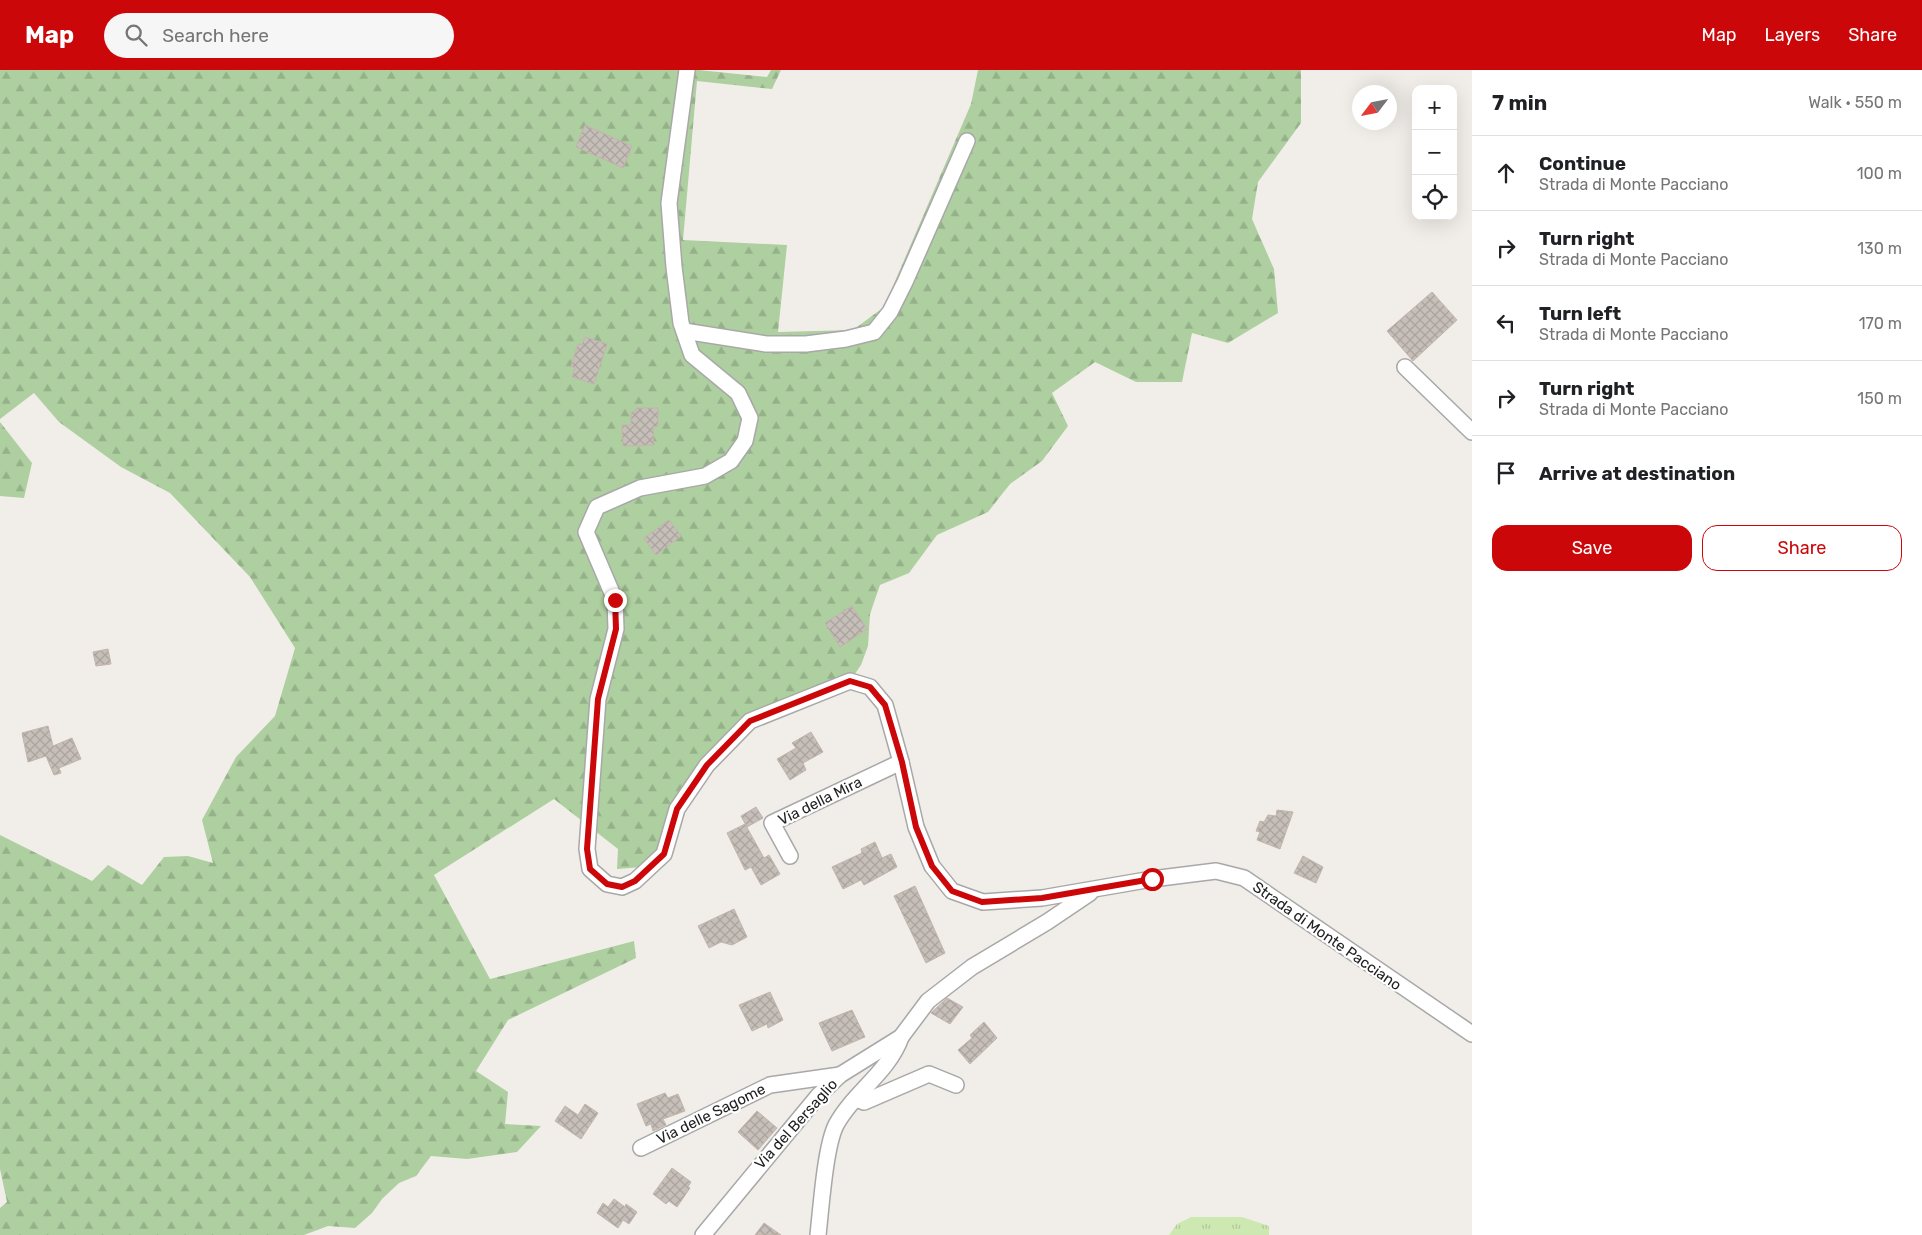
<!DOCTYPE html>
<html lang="en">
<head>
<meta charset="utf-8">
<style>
	body { margin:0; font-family:Rubik,sans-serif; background:#f6f6f6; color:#202124 }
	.controls { position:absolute; right:15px; top:15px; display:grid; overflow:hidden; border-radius:10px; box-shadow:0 5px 20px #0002 }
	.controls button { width:45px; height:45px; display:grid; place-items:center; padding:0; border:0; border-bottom:1px solid #e0e0e0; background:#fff; color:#202124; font:25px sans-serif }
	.compass { position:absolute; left:1352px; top:15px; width:45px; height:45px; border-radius:50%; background:#fff; box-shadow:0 5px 20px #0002; rotate:238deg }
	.stop { position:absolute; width:15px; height:15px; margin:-11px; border:4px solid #cc070a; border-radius:50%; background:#fff }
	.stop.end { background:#cc070a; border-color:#fff; box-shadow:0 1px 5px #0008 }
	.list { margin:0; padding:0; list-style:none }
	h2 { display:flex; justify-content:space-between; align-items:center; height:65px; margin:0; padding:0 20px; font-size:21px }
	h2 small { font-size:16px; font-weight:400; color:#757577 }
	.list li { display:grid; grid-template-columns:32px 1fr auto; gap:15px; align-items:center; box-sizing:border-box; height:75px; padding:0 20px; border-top:1px solid #e0e0e0 }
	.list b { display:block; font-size:19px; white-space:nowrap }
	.list p { margin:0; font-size:16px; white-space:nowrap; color:#757577 }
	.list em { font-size:16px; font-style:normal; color:#757577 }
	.actions { display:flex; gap:10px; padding:15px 20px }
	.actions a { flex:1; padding:11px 0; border:1px solid #cc070a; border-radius:15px; text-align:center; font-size:18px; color:#cc070a }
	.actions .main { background:#cc070a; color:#fff }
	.icon { flex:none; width:28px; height:28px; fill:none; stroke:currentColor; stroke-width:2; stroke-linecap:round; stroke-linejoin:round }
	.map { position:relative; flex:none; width:1472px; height:1165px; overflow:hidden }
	header { display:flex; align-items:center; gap:30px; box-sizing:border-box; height:70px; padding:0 25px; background:#cc070a; color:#fff }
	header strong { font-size:24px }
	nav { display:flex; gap:28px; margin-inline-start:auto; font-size:18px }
	.search { width:350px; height:45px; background:#f6f6f6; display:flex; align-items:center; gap:12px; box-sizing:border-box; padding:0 18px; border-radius:28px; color:#757577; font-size:19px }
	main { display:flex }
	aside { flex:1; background:#fff }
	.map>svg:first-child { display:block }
	.grass { fill:url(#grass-tufts) }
	.forest { fill:url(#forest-firs) }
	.building { fill:url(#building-cross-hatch); stroke:#c3b5ab }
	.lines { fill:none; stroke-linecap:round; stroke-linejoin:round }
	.minor-casing { stroke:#a8a8a8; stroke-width:18 }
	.minor { stroke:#fff; stroke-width:15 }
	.route { stroke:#cc070a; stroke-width:6 }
	.labels { text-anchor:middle; stroke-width:4.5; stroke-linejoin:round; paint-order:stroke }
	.street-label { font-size:15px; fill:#212121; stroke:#fff }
</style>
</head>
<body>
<header>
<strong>Map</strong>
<div class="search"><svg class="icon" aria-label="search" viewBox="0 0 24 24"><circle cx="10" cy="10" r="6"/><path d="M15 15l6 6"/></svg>Search here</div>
<nav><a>Map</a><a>Layers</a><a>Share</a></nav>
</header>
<main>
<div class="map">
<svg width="1472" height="1165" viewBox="0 0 1472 1165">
	<defs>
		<pattern id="grass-tufts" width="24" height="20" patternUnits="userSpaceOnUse" patternTransform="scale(1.25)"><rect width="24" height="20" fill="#cde9b1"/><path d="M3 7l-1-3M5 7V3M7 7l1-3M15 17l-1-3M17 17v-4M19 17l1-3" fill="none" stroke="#b0c898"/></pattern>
		<pattern id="forest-firs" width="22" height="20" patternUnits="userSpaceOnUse" patternTransform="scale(1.25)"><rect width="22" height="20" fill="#aecf9f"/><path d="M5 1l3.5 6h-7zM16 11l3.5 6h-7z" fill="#95b189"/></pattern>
		<pattern id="building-cross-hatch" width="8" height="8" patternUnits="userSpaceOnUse" patternTransform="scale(1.25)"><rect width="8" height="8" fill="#c6beb8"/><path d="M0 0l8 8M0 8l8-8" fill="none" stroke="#aaa39e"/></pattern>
	</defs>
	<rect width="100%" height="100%" fill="#f1eee9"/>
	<!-- grass -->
	<path class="grass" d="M1191,1147H1242L1269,1156V1165H1169L1177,1154Z"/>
	<!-- forest -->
	<g class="forest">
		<path d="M0,0H699L767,7L771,0H781L772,19L697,11L683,170L787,175L778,262L853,260L884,237L971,34L978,0H1301V53L1258,112L1252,149L1274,199L1278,243L1228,273L1192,263L1182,312H1136L1095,292L1052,323L1068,356L1042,391L1010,414L988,442L937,465L909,503L880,515L870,544L868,576L861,595L850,611L750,651L707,695L664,784L642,797L617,799L618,779L554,729L434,805L490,909L634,871L636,888L508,950L476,1001L508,1022L505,1054L541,1056L517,1082L467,1089L431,1086L416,1106L399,1113L382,1129L372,1143L355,1158L328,1156L304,1165H0V1138L7,1132L0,1099V765L92,811L108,795L142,815L164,787L188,786L213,793L202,750L236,687L275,646L295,578L250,507L170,423L121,397L59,352L34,323L0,349Z"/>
		<path d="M0,352L32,393L24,428L0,426Z"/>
	</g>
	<!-- building -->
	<g class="building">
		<path d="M585,55L632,76L623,98L576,77Z"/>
		<path d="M1432,222L1457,250L1413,291L1387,261Z"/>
		<path d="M585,267L607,274L594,314L572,307L575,298L571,296L578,274L582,275Z"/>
		<path d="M636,338H658V356L653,357L654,375L623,376L622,355H631V342H636Z"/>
		<path d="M669,450L681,466L656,485L644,468Z"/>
		<path d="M852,536L867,559L840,577L825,553Z"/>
		<path d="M108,579L111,594L96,596L93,582Z"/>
		<path d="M48,656L53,676L72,668L81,689L59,698L61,703L54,705L46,686L28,692L22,663Z"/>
		<path d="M811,662L823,682L803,693L806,700L790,710L777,689L796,678L792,673Z"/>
		<path d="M756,737L763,748L747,757L741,746Z"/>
		<path d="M1277,740L1293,742L1280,779L1257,770L1260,762L1256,761L1260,751L1264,752L1268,745L1276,746Z"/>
		<path d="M745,754L764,788L769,785L780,804L761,815L751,797L745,800L727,763Z"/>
		<path d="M875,772L882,788L891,784L897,797L864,815L861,810L843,819L832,797L862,783L861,779Z"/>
		<path d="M1303,786L1323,797L1316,813L1294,803Z"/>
		<path d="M915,816L945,883L926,893L894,826Z"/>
		<path d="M734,839L747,867L732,875L721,872L709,878L698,856Z"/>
		<path d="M770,922L783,950L768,958L767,954L752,961L739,935Z"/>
		<path d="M947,928L963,937L950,954L931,943Z"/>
		<path d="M852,940L865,967L832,981L819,953Z"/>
		<path d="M984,952L997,968L970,994L958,980L972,968L970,965Z"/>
		<path d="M665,1023L668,1028L678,1024L685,1041L663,1049L666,1055L653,1061L651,1054L646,1056L637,1034Z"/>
		<path d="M585,1034L598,1043L581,1069L555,1051L565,1036L578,1045Z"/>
		<path d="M757,1041L777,1058L758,1080L738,1062Z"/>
		<path d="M672,1098L691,1112L688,1117L690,1118L677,1137L669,1131L666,1134L653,1124Z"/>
		<path d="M614,1129L625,1137L626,1134L637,1142L629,1154L623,1150L618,1158L597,1143L603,1133L608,1137Z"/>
		<path d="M764,1153L781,1165H755Z"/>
	</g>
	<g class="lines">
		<defs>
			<g id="minor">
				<path d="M687,0L669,133L674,197L681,253L692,285L738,323L750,348L745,371L731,391L705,406L640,418L597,437L586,462L615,530L616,559L598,629L587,779L590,799L607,814L622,817L635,811L664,784L677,739L707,695L750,651L850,611L870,617L885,635L901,692L916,757L932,796L952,821L983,832L1042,828L1152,809L1216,801L1244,808L1472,964"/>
				<path d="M684,261L766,274H806L846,269L874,262L890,242L905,212L967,71"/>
				<path d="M1405,297L1472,362"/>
				<path d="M790,786L772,753L901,692"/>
				<path d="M856,1029L864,1032L929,1004L956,1015"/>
				<path d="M641,1078L770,1015L840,1005"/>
				<path d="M703,1165L818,1026L840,1005L901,967L928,931L972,897L1047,852L1090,823"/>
				<path d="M818,1165C821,1139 825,1077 836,1055C853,1023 889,1002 901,967"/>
			</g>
		</defs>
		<!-- minor casing -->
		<use href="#minor" class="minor-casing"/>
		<!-- minor -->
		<use href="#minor" class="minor"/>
	</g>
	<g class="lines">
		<!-- route -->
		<path class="route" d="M615,530L616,559L598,629L587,779L590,799L607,814L622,817L635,811L664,784L677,739L707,695L750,651L850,611L870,617L885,635L902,692L916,757L932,796L952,821L982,832L1042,828L1152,809"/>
	</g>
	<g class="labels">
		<!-- street labels -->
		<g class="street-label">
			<text transform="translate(820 731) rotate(-26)" y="5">Via della Mira</text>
			<text transform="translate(1327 866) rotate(35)" y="5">Strada di Monte Pacciano</text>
			<text transform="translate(711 1044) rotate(-26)" y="5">Via delle Sagome</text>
			<text transform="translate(796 1054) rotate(-48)" y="5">Via del Bersaglio</text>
		</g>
	</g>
</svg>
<div class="controls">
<button>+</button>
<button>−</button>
<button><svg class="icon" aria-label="locate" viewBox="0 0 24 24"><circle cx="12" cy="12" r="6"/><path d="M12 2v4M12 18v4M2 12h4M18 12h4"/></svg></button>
</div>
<svg class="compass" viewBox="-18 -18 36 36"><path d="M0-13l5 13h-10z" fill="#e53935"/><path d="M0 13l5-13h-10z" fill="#757577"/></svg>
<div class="stop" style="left:1152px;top:809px"></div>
<div class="stop end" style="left:615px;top:530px"></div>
</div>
<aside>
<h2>7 min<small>Walk · 550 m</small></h2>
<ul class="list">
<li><svg class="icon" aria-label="ahead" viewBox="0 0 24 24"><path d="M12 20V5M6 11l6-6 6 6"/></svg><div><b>Continue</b><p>Strada di Monte Pacciano</p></div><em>100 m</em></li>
<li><svg class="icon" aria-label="right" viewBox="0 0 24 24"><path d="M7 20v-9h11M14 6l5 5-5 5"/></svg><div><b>Turn right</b><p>Strada di Monte Pacciano</p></div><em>130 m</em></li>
<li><svg class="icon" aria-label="left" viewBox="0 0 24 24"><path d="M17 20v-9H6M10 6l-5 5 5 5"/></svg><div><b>Turn left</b><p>Strada di Monte Pacciano</p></div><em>170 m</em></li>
<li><svg class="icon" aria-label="right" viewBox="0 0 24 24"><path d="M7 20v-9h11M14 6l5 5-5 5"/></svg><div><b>Turn right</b><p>Strada di Monte Pacciano</p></div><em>150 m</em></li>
<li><svg class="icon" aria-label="arrive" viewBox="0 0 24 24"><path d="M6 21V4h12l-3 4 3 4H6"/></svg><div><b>Arrive at destination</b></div></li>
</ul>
<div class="actions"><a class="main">Save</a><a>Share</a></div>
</aside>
</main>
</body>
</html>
